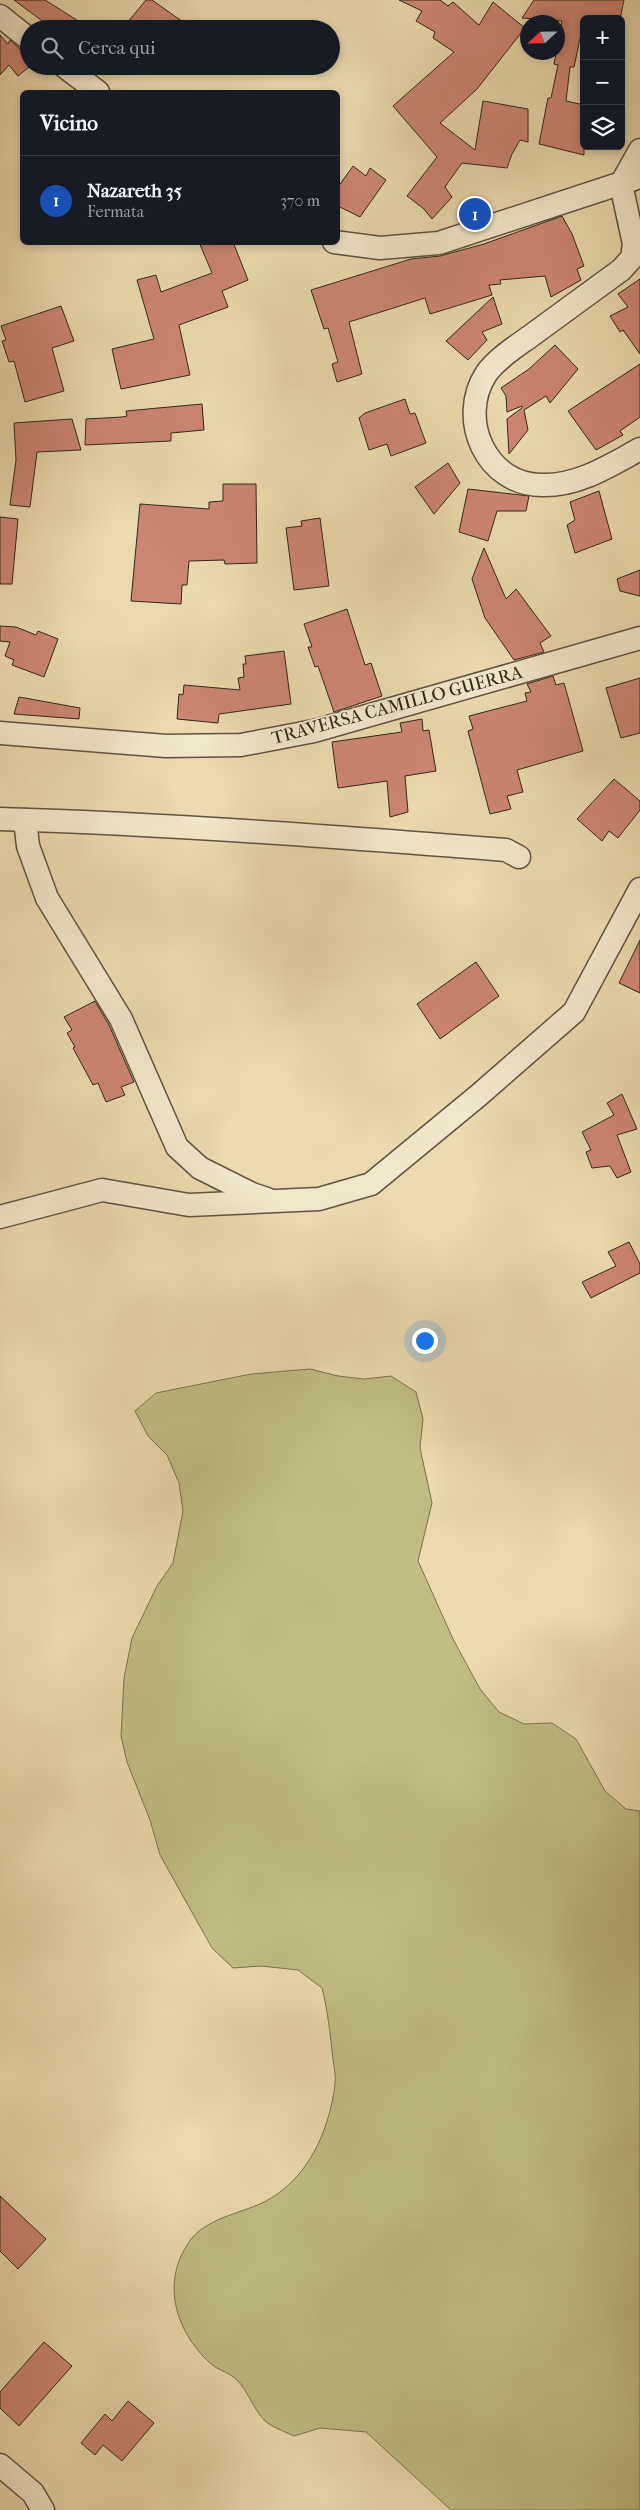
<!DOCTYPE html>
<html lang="it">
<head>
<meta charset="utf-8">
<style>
	body { margin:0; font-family:"IM FELL French Canon",serif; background:#242831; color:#f1f3f6 }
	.controls { position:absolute; right:15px; top:15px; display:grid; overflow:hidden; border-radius:8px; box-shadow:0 2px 8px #0003 }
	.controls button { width:45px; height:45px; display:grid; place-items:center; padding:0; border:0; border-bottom:1px solid #363941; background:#171b24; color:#f1f3f6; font:25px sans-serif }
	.compass { position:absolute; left:520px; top:15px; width:45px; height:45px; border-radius:50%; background:#171b24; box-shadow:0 2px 8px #0003; rotate:248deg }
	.you { position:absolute; left:424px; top:1340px; width:18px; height:18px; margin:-12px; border:4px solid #fff; border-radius:50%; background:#1a73e8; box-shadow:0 0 0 8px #1a73e833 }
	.badge { display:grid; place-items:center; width:32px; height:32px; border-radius:50%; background:#c59692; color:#fff; font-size:16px; font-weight:700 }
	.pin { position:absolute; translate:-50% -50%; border:2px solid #fff; box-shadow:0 1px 5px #0006 }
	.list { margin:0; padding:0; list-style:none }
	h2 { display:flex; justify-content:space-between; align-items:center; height:65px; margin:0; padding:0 20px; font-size:21px }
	h2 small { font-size:16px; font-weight:400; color:#9ea1a6 }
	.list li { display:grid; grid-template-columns:32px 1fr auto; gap:15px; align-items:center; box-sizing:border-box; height:90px; padding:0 20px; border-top:1px solid #363941 }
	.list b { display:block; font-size:19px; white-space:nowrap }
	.list p { margin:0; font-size:16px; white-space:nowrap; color:#9ea1a6 }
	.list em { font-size:16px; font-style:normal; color:#9ea1a6 }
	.icon { flex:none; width:28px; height:28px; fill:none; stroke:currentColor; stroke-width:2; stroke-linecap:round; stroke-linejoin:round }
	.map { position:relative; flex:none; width:640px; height:2510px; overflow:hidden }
	.search { position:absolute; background:#171b24; box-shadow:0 2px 8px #0003; left:20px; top:20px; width:320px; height:55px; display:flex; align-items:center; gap:12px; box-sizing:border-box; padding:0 18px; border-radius:28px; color:#9ea1a6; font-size:19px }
	.panel { position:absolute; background:#171b24; box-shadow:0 2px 8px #0003; left:20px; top:90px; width:320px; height:155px; border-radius:8px }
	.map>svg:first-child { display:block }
	.green { fill:#bfbd84; stroke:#78724e }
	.building { fill:#cd8671; stroke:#302619 }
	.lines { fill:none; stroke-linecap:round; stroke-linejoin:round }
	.minor-casing { stroke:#5e533e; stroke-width:25 }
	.minor { stroke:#f1e7ca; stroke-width:22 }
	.labels { text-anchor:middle; stroke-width:4; stroke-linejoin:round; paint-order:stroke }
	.street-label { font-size:18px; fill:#302619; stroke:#f1e7ca }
</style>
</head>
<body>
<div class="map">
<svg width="640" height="2510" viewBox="0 0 640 2510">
	<rect width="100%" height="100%" fill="#eadaad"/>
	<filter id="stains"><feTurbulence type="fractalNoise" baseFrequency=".004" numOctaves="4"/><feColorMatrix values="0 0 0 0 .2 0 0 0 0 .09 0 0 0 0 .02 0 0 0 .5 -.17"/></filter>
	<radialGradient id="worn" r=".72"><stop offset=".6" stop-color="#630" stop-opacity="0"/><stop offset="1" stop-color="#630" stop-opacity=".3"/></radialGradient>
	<!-- green -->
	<path class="green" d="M310,1369L338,1376L364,1379L391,1376L416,1392L423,1419L420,1448L432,1503L418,1561L453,1639L480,1689L499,1712L524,1724L552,1723L576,1739L605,1791L626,1809L640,1811V2510H451L366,2432L320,2428L294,2436C286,2432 277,2429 269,2424C255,2415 249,2391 236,2379C229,2372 217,2370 210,2363C174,2330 160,2279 192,2238C210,2217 243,2213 266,2201C309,2178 329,2130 335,2085C336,2077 334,2067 333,2059C330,2034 328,2011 322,1988L298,1970L261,1966L233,1968L212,1948L160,1855L150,1820L127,1762L121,1736L124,1678L132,1638L157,1586L173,1563L183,1511L179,1483L167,1455L148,1436L135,1411L156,1393L251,1374Z"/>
	<!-- building -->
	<g class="building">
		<path d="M14,0H45L91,29H53Z"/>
		<path d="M146,0H152L193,29H122Z"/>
		<path d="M399,0H440L448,6L453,2L479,25L493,2L525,28L477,89L440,123L475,150L483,101L528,109V142L520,140L512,154L507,168L462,163L445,187L452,197L432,219L424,209L407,196L437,157L393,106L454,52L433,38L435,32L416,21L422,11Z"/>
		<path d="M534,0H624L620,19H584V29H582L574,67H570L566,101L584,105V155L539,144L548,98H551L558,65L554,64L562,21L522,18Z"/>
		<path d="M0,35L8,44L10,40L21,50L29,52V67L18,76L9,65L0,75Z"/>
		<path d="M353,166L366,176L370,168L386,180L360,217L338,206V187Z"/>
		<path d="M562,216L572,234L584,266L577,269L581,280L551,297L545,276L500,280L501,284L489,285L492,295L430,314L425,298L349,322L362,374L337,382L332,364L338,362L328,328L324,329L311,290L411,259L440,256L484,244Z"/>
		<path d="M199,242H233L248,280L222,291L228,307L179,325L190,375L121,389L112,349L154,339L137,280L156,275L161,292L212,273Z"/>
		<path d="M640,279V354L623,330L620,332L610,316L628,307L618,294Z"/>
		<path d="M493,297L502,324L482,332L487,340L468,360L446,341Z"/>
		<path d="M61,306L74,341L52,348L64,391L25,402L14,361L9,362L2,341L6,340L1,326Z"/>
		<path d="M555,345L578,369L550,403L546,396L524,410L528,430L509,454L507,419L522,408V406L507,412L506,396L501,388L529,369Z"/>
		<path d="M640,364V417L620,431L623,435L596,450L568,411Z"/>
		<path d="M405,399L410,414L415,413L426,443L391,456L387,444L369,450L359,418L365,413Z"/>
		<path d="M202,404L204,430L171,433V441L85,445L86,419L122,417L127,416L126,411Z"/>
		<path d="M72,419L81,450L37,452L30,507L10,505L16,460L14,423Z"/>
		<path d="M448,463L460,483L434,514L415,487Z"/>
		<path d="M223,484H256L257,563L225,564L224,560L189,561L187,585H182L181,604L131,601L140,504L209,509V502L223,501Z"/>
		<path d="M468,489L529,496L526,511H497L488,541L459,532Z"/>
		<path d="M599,491L612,539L575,553L567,525L575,520L570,502Z"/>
		<path d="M0,517L18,519L12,584H0Z"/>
		<path d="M320,518L329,586L294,590L286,528L302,526L301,521Z"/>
		<path d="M484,548L506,599L516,589L551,636L540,643L544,652L514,660L485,618L472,579Z"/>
		<path d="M640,570V596L620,591L617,579Z"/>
		<path d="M347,609L365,665L371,663L382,696L334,712L318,666L315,667L308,647H312L304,624Z"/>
		<path d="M0,626L16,627L36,635L38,631L58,639L44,677L12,665L14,660L5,656L10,642L0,641Z"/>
		<path d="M284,651L291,704L219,714L218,723L177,719L179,694L183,695L184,685L240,690L238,678L244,677L243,664H246L245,656Z"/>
		<path d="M553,676L556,685L564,683L583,751L517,770L523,792L507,796L511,809L490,814L468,731L473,729L469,716L527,701L525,693L531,692L527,684Z"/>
		<path d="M640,678V733L621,738L606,688Z"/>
		<path d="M19,697L80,708L79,719L14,714Z"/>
		<path d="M422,719L423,731L429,730L436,771L405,776L408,812L390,817L387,781L338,788L332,742L402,732L400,723Z"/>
		<path d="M614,779L640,801V810L618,838L609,831L602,841L577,819Z"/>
		<path d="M640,940V993L619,983Z"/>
		<path d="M476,962L499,996L440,1039L417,1004Z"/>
		<path d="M95,1001L109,1025L134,1082L121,1087L125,1095L106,1102L98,1083L93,1085L73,1048L75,1047L67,1033L72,1030L64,1017Z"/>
		<path d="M622,1094L637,1129L617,1135L631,1172L617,1178L610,1166L592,1168L586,1152L591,1150L582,1132L614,1115L607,1103Z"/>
		<path d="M629,1242L640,1264V1273L591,1298L582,1282L616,1266L608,1252Z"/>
		<path d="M0,2196L46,2239L18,2269L0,2251Z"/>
		<path d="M44,2342L72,2366L19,2426L0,2408V2392Z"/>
		<path d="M128,2401L154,2423L122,2461L103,2445L95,2455L81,2443L105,2414L112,2421Z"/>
	</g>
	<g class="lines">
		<defs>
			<g id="minor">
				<path d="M0,16L29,39"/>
				<path d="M64,66L98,92"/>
				<path d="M640,150L621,184L634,244L632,258L621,270C591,292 561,314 532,335C517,346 496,359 486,374C457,419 486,485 542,485C578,486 609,466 640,449"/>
				<path d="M334,242L380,248L439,243L634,179"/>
				<path d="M0,733L166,746L241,745L314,731L640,638"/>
				<path d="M0,819C169,824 338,837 506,850L519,857"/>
				<path d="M25,820L28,846L47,898L121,1019L177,1147L200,1168L252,1194L267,1199"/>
				<path d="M0,1217L102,1190L189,1205L319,1199L371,1184L479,1095L574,1012L640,889"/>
				<path d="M0,2465L33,2493L43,2510"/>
			</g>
		</defs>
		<!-- minor casing -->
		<use href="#minor" class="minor-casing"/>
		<!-- minor -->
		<use href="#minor" class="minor"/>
	</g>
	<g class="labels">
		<!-- street labels -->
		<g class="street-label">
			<text transform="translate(397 705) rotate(-15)" y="6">TRAVERSA CAMILLO GUERRA</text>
		</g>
	</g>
	<rect width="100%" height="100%" filter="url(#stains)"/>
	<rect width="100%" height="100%" fill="url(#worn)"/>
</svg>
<div class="controls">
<button>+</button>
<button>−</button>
<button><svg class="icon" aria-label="layers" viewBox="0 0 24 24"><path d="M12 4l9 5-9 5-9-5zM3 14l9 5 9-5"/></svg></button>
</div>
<svg class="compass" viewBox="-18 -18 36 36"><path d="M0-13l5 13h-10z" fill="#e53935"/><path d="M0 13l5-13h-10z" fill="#9ea1a6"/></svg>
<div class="you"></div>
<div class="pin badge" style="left:475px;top:214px;background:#1a4fb4">1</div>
<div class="search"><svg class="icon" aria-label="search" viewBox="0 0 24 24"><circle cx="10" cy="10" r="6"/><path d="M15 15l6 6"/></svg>Cerca qui</div>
<section class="panel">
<h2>Vicino<small></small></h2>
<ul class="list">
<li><span class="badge" style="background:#1a4fb4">1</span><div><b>Nazareth 35</b><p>Fermata</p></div><em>370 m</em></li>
</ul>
</section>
</div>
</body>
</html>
